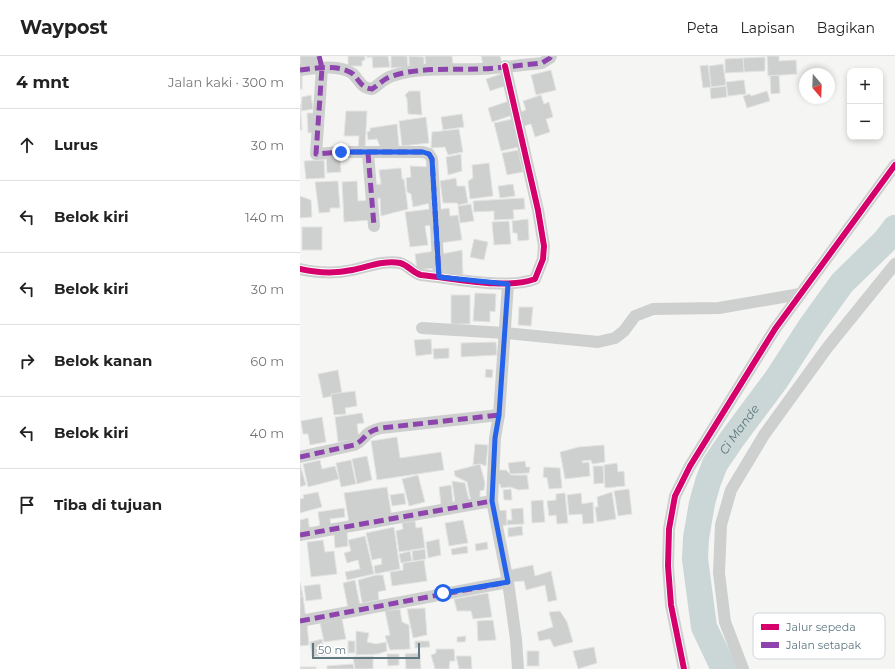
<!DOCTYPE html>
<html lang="id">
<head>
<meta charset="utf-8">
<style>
	body { margin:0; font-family:Montserrat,sans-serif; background:#f2f2f2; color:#222 }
	.controls { position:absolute; right:12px; top:12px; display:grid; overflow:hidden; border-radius:8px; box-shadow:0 2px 6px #0003 }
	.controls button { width:36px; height:36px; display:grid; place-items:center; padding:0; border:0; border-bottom:1px solid #e0e0e0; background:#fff; color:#222; font:20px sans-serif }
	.compass { position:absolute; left:499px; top:12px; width:36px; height:36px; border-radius:50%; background:#fff; box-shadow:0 2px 6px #0003; rotate:161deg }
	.scale { position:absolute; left:12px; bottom:10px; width:108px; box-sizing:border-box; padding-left:4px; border:2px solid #5f7780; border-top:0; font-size:11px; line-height:14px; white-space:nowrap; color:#5f7780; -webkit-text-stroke:3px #fff; paint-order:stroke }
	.stop { position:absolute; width:12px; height:12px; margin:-9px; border:3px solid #2563eb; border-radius:50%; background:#fff }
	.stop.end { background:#2563eb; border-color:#fff; box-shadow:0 1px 4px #0008 }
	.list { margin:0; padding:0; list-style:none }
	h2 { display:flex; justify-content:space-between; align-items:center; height:52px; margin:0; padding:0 16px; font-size:17px }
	h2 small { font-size:13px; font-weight:400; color:#767676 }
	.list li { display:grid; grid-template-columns:26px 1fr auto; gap:12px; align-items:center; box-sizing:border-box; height:72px; padding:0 16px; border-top:1px solid #e0e0e0 }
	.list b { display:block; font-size:15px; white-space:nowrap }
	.list em { font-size:13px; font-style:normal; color:#767676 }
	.icon { flex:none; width:22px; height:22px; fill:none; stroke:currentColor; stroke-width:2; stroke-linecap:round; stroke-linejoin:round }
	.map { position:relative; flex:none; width:595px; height:613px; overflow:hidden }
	header { display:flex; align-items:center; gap:24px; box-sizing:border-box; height:56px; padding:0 20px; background:#fff; border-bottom:1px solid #e0e0e0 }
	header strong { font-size:19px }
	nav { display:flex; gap:22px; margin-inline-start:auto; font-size:14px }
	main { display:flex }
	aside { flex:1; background:#fff }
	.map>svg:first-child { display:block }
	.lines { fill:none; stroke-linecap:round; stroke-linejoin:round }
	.river { stroke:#cbd6d7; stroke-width:26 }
	.building { fill:#ced0d0; stroke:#e4e4e3 }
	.street { stroke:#ced0d0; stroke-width:12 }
	.quiet { stroke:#8e44ad; stroke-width:5; stroke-dasharray:10 5; stroke-linecap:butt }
	.cycleway-casing { stroke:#fff; stroke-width:8 }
	.cycleway { stroke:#d6006c; stroke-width:6 }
	.route { stroke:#2563eb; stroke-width:5 }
	.labels { text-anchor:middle; stroke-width:4; stroke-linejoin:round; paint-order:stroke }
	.water-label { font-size:12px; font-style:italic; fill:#59787c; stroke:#fff }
	.key { fill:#fff; stroke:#cfd6d9; stroke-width:1 }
	.key-label { font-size:11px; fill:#5f7780 }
</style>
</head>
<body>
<header>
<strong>Waypost</strong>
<nav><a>Peta</a><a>Lapisan</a><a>Bagikan</a></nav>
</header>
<main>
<aside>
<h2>4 mnt<small>Jalan kaki · 300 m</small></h2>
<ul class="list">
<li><svg class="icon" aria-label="ahead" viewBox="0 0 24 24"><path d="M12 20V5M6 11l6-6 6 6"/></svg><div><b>Lurus</b></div><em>30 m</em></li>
<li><svg class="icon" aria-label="left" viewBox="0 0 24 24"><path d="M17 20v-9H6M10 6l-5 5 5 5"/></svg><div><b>Belok kiri</b></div><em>140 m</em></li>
<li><svg class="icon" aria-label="left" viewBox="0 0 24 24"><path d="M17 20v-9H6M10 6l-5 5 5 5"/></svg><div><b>Belok kiri</b></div><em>30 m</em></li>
<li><svg class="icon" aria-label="right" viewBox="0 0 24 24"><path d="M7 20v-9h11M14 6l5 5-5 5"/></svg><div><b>Belok kanan</b></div><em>60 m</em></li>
<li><svg class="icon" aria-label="left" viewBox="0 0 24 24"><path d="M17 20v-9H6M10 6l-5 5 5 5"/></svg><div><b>Belok kiri</b></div><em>40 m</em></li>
<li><svg class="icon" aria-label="arrive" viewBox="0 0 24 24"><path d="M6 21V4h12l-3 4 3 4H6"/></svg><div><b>Tiba di tujuan</b></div></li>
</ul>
</aside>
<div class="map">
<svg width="595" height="613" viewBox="0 0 595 613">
	<rect width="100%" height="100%" fill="#f5f5f3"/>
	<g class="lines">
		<!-- river -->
		<path class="river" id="s1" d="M424,613L404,571L395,503L396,482L402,447L408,426L415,408L432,383L476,324L511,270L542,227L585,185L595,172"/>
	</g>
	<!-- building -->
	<g class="building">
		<path d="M0,0H17L18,10L0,12Z"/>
		<path d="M48,0H65V4L62,5V10H48Z"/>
		<path d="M67,0H88L90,11L73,12L72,1L67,2Z"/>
		<path d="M91,0H107L108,11L91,12Z"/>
		<path d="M109,0L124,1V9L109,10Z"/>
		<path d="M125,0H152L153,8L126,10Z"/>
		<path d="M181,0H200L202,7L184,12Z"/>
		<path d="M467,0H479V5L496,4L497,18L468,20Z"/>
		<path d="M465,1V15L444,16L443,2Z"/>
		<path d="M443,2L444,16L425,17V3Z"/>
		<path d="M423,8L426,29L411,31L409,10Z"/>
		<path d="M408,9L411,31L403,32L400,10Z"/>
		<path d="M251,14L256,34L236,39L231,19Z"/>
		<rect x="0" y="17" width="2" height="16"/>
		<path d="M204,17L208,29L190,35L186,23Z"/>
		<path d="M479,19L480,37L471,38L470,20Z"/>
		<path d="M444,24L446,38L428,40L426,26Z"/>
		<path d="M426,30L427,41L411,43L410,32Z"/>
		<path d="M109,35H120L122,59L108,58L107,43L105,39Z"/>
		<path d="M467,35L470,45L447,52L443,40L450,38L451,40Z"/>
		<path d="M11,39L13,53L1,55L2,41Z"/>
		<path d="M241,39L244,48L249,46L253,61L246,63L250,76L235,81L231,68L224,70L220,56L226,54L223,45Z"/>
		<path d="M209,45L213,59L192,66L188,52Z"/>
		<path d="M0,48L2,74H0Z"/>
		<path d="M46,55H67L65,93L58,94L59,80H44Z"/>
		<path d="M7,57H15L17,76L8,77Z"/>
		<path d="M162,58L164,71L143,74L141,61Z"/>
		<path d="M126,61L129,87L102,90L99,65Z"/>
		<path d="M212,63L219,91L201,95L194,67Z"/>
		<path d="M97,68L99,90L81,93L77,83L68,84L67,76L70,75V72Z"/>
		<path d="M159,73L163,96L148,99L145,91L131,92L132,76Z"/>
		<path d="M218,94L223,116L207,119L202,97Z"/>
		<path d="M161,98L162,115L148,119L146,101Z"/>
		<path d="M26,99H40L41,116L27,117Z"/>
		<path d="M24,104L25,122L6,123L4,105Z"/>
		<path d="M189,107L193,140L170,143L168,125L173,122L172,109Z"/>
		<path d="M110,110L131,111V147L113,151L111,138L107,136L106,122L111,121Z"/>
		<path d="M101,112L102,123H104L108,153L81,160L80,142L74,143L72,129L81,128L79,114Z"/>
		<path d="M156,122L157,130H165L168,147L158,149L157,147H143L140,125Z"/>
		<path d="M38,125L40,152H30V156L19,157L15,126Z"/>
		<path d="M57,125L58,145L71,144L72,164L44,166L42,126Z"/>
		<path d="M213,128L215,140L200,142L198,130Z"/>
		<path d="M0,140L11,144L12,161L0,162Z"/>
		<path d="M224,142L225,153L213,154L214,163L194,164V155L174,156L173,145Z"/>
		<path d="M171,148L174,165L160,167L158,150Z"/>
		<path d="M149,152L150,160L158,159L162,184L140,187L137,154Z"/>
		<path d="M131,153L133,169L125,170L128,189L110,191L105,156Z"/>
		<path d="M228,163L229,184L218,185L217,177H213L212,165Z"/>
		<path d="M209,165L211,188L194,189L192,166Z"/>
		<rect x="2" y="171" width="20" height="23"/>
		<path d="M174,183L188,186L184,204L170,201Z"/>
		<path d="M162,194L163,218L145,220L142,198Z"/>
		<path d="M135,195L137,212L117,214L115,198Z"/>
		<path d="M175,237L196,238L195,256L190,255V266L173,265Z"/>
		<rect x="151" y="239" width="19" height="29"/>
		<path d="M219,251H233L231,270L218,269Z"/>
		<path d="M131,283L132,298L116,300L114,284Z"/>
		<path d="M196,286L197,299L161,301V287Z"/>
		<path d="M149,292V302L134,303L133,293Z"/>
		<path d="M186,313L193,314L192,322L185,321Z"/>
		<path d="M38,314L42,338L23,342L18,318Z"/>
		<path d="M55,335L57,350L45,352L46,358L34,359L31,338Z"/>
		<path d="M62,357L64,367L57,368L59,383L38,386L35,361Z"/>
		<path d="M22,361L26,386L10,389L8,378H3L1,365Z"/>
		<path d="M97,381L100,402L141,396L144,414L77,424L71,385Z"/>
		<path d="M175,388L188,389L186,410L180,408L173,409Z"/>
		<path d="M304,389L305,406L292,408L291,404L282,405L283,407L289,406L290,420L265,423L260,396L279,391Z"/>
		<path d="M67,400L72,424L57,428L52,403Z"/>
		<path d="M20,404L22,413L35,410L39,423L8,431L3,408Z"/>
		<path d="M51,404L56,428L41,431L36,407Z"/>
		<path d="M225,405L226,411H230L229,417L210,418L208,407Z"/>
		<path d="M317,407L318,416L324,415L325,430L305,432L304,409Z"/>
		<path d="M0,408L6,429L0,431Z"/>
		<path d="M180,408L185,427L184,434L180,435V443L174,447L170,441L167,426L155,420L154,415Z"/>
		<path d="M293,410H303L304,427L294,428Z"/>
		<path d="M244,411L260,412L262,432L249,433L247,422L243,421Z"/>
		<path d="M196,414H206L211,419H227L229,433L219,434L210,431L201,432L200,428H197Z"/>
		<path d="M118,419L125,446L109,450L102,423Z"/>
		<path d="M152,425L165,427L169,444L155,447Z"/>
		<path d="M151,429L153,447L141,449L139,431Z"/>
		<path d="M87,431L92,462L49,467L44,437Z"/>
		<path d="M211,433L212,444H204L203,434Z"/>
		<path d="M329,433L332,458L318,460L314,435Z"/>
		<path d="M18,436L22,451L0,457V443L4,442L3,439Z"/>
		<path d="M312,436L316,463L297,466L295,451H298L297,441Z"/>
		<path d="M104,437L106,448L92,450L90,439Z"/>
		<path d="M265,437L268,467L257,468L256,459L249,460L247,445L256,444V438Z"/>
		<path d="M281,437L282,448L293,446L294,467L283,468L282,458L269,459L267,439Z"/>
		<path d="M243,444L245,466L232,467L231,445Z"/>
		<path d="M44,452L45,461L30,463L31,470L20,471L18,456Z"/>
		<path d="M223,452L224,468L207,469V464H212L211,453Z"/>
		<path d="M206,454L207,469L198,470V455Z"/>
		<path d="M8,462L10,476L0,478V464Z"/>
		<path d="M163,464L168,487L149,490L145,467Z"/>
		<path d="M115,465L116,472L122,471L125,492L99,496L96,475L103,473L102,467Z"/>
		<path d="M222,470L223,479L208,481V472Z"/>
		<path d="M94,471L100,513L75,518L74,510L82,508L81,502L72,504L66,477Z"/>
		<path d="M47,476L48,490L35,492L34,477Z"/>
		<path d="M65,480L74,518L47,524L45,516L60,513L58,504L47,507L44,497L51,495L48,484Z"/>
		<path d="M139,483L141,499L128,502L126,486Z"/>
		<path d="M23,484L25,496L34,495L37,518L11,521L7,486Z"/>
		<path d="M187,486L188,493L176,495L175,488Z"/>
		<path d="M167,490L168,497L152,499L151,493Z"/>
		<path d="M125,493L126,503L113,505L112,495Z"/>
		<path d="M110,495L112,505L101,507L99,498Z"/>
		<path d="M124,504L127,525L92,530L90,516L103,514V507Z"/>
		<path d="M233,509L235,520L251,515L257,544L248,546L245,529L226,534L224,525L210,526L209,514Z"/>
		<path d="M76,519H83L86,534L78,536L79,544L62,547L58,524Z"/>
		<path d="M55,524L60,549L48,552L43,527Z"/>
		<path d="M0,526L3,540L0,541Z"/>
		<path d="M20,528L22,543L6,545L4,530Z"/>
		<path d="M188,537L192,561L173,563L171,555H157L154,543Z"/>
		<path d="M3,540L6,563L0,564V541Z"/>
		<path d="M125,552L127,579L113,582L107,553Z"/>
		<path d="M100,553L102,566L109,569L110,593L90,594L85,580L90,579L85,555Z"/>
		<path d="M260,555L267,566L273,586L254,591L250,583L239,585L237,576L253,571L249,556Z"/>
		<path d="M42,563L46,583L24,586L20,567Z"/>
		<path d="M193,564L196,584L178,585L177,565Z"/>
		<path d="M0,568H7L9,589L0,590Z"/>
		<path d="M56,575L69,577L67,586L76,588L86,586L87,595L78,598L56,599Z"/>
		<path d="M166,580L165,586H157V581Z"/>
		<path d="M22,583L25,599L12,601L10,586Z"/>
		<rect x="48" y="585" width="7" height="12"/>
		<path d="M115,585H129L130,591L115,592Z"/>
		<path d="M294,591L297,607L278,613L273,595Z"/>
		<path d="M136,593H154L155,605H150L149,613H135L131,599L136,597Z"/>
		<rect x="227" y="595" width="12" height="15"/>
		<path d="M120,597L121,613H106L105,598Z"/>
		<path d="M87,598H99V609L88,610Z"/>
		<path d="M73,600V613H55L53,601Z"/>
		<path d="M156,600H171L172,613H159Z"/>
		<path d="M53,608L54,613H27V610Z"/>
		<rect x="0" y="611" width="16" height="2"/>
	</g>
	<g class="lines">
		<!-- street -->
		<g class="street">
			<path d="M22,12L16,98L41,96H123L129,98L132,103L139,221"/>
			<path d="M0,14C15,12 40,8 53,18C60,25 61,32 72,33C79,29 83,23 92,20C120,11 151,14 180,13C201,12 221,9 242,7L250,2L251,0"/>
			<path d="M68,97L74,170"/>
			<path d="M0,213C18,217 34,218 52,214C67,211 84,204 100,207C108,209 113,217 121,219C153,222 206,234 235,223L243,203L244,190L238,154L205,10"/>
			<path d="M208,228L199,359L195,382L192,445L208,526L216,583L218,613"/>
			<path d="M122,272L205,277L298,286L315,282L324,275L335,260L353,253L419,252L500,238"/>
			<path d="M0,401L54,389C67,383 63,376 81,372L199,359"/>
			<path d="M0,479L192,445"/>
			<path d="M0,565L208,526"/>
			<path d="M384,613L371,549L368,510L369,473L375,440L390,410L475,273L595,109"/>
			<path d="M443,613L425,566L419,517L421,469L431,434L464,379L527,292L595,208"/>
		</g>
		<!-- quiet -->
		<g class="quiet">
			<path d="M19,0L22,12L16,98L41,96H123L129,98L132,103L139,221"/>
			<path d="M0,14C15,12 40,8 53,18C60,25 61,32 72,33C79,29 83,23 92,20C120,11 151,14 180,13C201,12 221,9 242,7L250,2L251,0"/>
			<path d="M68,97L74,170"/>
			<path d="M0,401L54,389C67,383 63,376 81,372L199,359"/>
			<path d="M0,479L192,445"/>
			<path d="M0,565L208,526"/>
		</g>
		<defs>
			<g id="cycleway">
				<path d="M0,213C18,217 34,218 52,214C67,211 84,204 100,207C108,209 113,217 121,219C153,222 206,234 235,223L243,203L244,190L238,154L205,10"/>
				<path d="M384,613L371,549L368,510L369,473L375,440L390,410L475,273L595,109"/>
			</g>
		</defs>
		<!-- cycleway casing -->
		<use href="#cycleway" class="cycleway-casing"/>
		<!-- cycleway -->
		<use href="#cycleway" class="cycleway"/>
	</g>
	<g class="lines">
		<!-- route -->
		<path class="route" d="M41,96H123L129,98L132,103L139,221L208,228L199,359L195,382L192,445L208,526L143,537"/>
	</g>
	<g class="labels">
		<!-- water labels -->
		<g class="water-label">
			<text dy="4" stroke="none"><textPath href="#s1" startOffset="255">Ci Mande</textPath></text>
		</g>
	</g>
	<!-- legend -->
	<rect x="453" y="557" width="132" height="46" rx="6" class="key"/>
	<rect x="461" y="568" width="18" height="6" fill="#d6006c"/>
	<rect x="461" y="586" width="18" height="6" fill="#8e44ad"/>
	<g class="key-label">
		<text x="486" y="575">Jalur sepeda</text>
		<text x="486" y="593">Jalan setapak</text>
	</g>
</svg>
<div class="controls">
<button>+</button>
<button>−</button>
</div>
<svg class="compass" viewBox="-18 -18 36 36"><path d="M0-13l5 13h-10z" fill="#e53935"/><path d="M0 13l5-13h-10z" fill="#767676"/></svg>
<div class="scale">50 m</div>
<div class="stop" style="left:143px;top:537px"></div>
<div class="stop end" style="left:41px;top:96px"></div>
</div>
</main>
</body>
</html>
